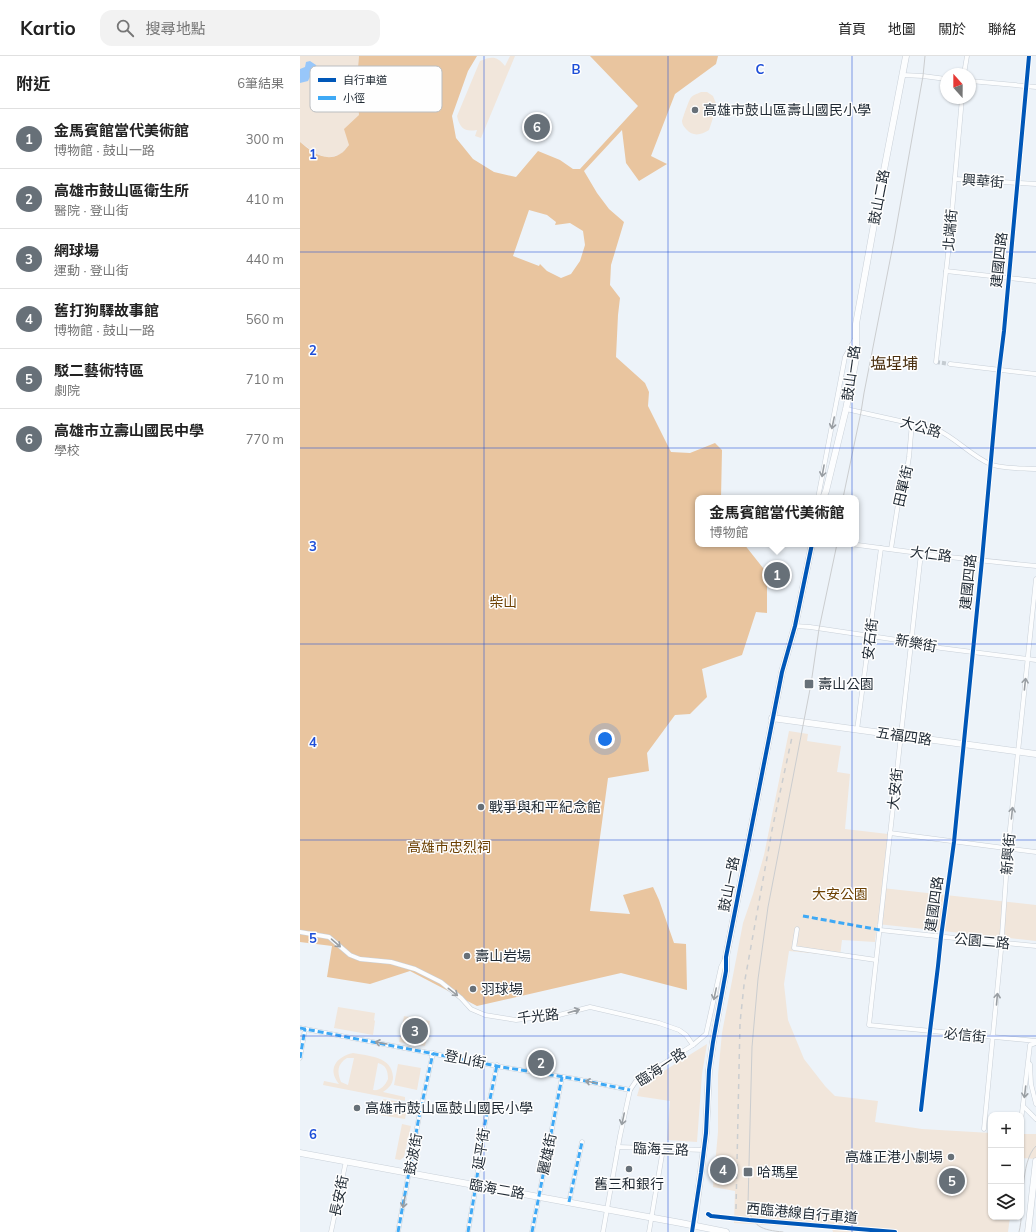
<!DOCTYPE html>
<html lang="zh-TW">
<head>
<meta charset="utf-8">
<style>
	body { margin:0; font-family:Mulish,"Noto Sans TC",sans-serif; background:#f2f2f2; color:#222 }
	.controls { position:absolute; right:12px; bottom:12px; display:grid; overflow:hidden; border-radius:8px; box-shadow:0 1px 3px #0004 }
	.controls button { width:36px; height:36px; display:grid; place-items:center; padding:0; border:0; border-bottom:1px solid #e0e0e0; background:#fff; color:#222; font:20px sans-serif }
	.compass { position:absolute; left:640px; top:12px; width:36px; height:36px; border-radius:50%; background:#fff; box-shadow:0 1px 3px #0004; rotate:339deg }
	.you { position:absolute; left:305px; top:683px; width:14px; height:14px; margin:-10px; border:3px solid #fff; border-radius:50%; background:#1a73e8; box-shadow:0 0 0 6px #1a73e833 }
	.badge { display:grid; place-items:center; width:26px; height:26px; border-radius:50%; background:#677078; color:#fff; font-size:13px; font-weight:700 }
	.pin { position:absolute; translate:-50% -50%; border:2px solid #fff; box-shadow:0 1px 4px #0006 }
	.popup { position:absolute; left:395px; top:439px; width:164px; height:52px; box-sizing:border-box; display:grid; place-content:center; border-radius:8px; background:#fff; filter:drop-shadow(0 1px 3px #0005); font-size:13px; white-space:nowrap; color:#767676 }
	.popup b { font-size:15px; color:#222 }
	.popup::after { content:''; position:absolute; left:50%; top:100%; margin-left:-8px; border:8px solid transparent; border-top-color:#fff }
	.list { margin:0; padding:0; list-style:none }
	h2 { display:flex; justify-content:space-between; align-items:center; height:52px; margin:0; padding:0 16px; font-size:17px }
	h2 small { font-size:13px; font-weight:400; color:#767676 }
	.list li { display:grid; grid-template-columns:26px 1fr auto; gap:12px; align-items:center; box-sizing:border-box; height:60px; padding:0 16px; border-top:1px solid #e0e0e0 }
	.list b { display:block; font-size:15px; white-space:nowrap }
	.list p { margin:0; font-size:13px; white-space:nowrap; color:#767676 }
	.list em { font-size:13px; font-style:normal; color:#767676 }
	.icon { flex:none; width:22px; height:22px; fill:none; stroke:currentColor; stroke-width:2; stroke-linecap:round; stroke-linejoin:round }
	.map { position:relative; flex:none; width:736px; height:1176px; overflow:hidden }
	header { display:flex; align-items:center; gap:24px; box-sizing:border-box; height:56px; padding:0 20px; background:#fff; border-bottom:1px solid #e0e0e0 }
	header strong { font-size:19px }
	nav { display:flex; gap:22px; margin-inline-start:auto; font-size:14px }
	.search { width:280px; height:36px; background:#f2f2f2; display:flex; align-items:center; gap:10px; box-sizing:border-box; padding:0 14px; border-radius:12px; color:#767676; font-size:15px }
	main { display:flex }
	aside { flex:1; background:#fff }
	.map>svg:first-child { display:block }
	.green { fill:#f1e6db; fill-rule:evenodd }
	.forest { fill:#e9c59f; fill-rule:evenodd }
	.water { fill:#98c7fa }
	.lines { fill:none; stroke-linecap:round; stroke-linejoin:round }
	.street-tunnel { stroke:#c4cbd1; stroke-width:4; stroke-dasharray:4 2; stroke-linecap:butt }
	.street-casing { stroke:#c9d0d8; stroke-width:5 }
	.secondary-casing { stroke:#c9d0d8; stroke-width:7 }
	.street { stroke:#fcfdfe; stroke-width:4 }
	.secondary { stroke:#fcfdfe; stroke-width:6 }
	.tram { stroke:#cbcdcf; stroke-width:1 }
	.rail { stroke:#cbcdcf; stroke-width:1.5; stroke-dasharray:5 5; stroke-linecap:butt }
	.quiet { stroke:#3fa9f5; stroke-width:3; stroke-dasharray:6 3; stroke-linecap:butt }
	.cycleway-casing { stroke:#fefefe; stroke-width:6 }
	.cycleway { stroke:#0057b8; stroke-width:4 }
	.oneway { stroke:#999ea3 }
	.grid { fill:none; stroke:#1d4ed8; stroke-width:1; stroke-opacity:0.55 }
	.poi-dot { fill:#677078; stroke:#fefefe; stroke-width:1.5 }
	.labels { text-anchor:middle; stroke-width:3; stroke-linejoin:round; paint-order:stroke }
	.poi-label { font-size:14px; fill:#1f2933; stroke:#fefefe; text-anchor:start }
	.street-label { font-size:14px; fill:#1f2933; stroke:#fefefe }
	.park-label { font-size:14px; fill:#6c4002; stroke:#fefefe }
	.quarter-label { font-size:16px; fill:#482d0d; stroke:#fefefe }
	.key { fill:#fefefe; stroke:#bbbec1; stroke-width:1 }
	.key-label { font-size:11px; fill:#1f2933 }
	.grid-label { font-size:13px; text-anchor:middle; font-weight:bold; fill:#1d4ed8; stroke:#fefefe; stroke-width:3; stroke-linejoin:round; paint-order:stroke }
</style>
</head>
<body>
<header>
<strong>Kartio</strong>
<div class="search"><svg class="icon" aria-label="search" viewBox="0 0 24 24"><circle cx="10" cy="10" r="6"/><path d="M15 15l6 6"/></svg>搜尋地點</div>
<nav><a>首頁</a><a>地圖</a><a>關於</a><a>聯絡</a></nav>
</header>
<main>
<aside>
<h2>附近<small>6筆結果</small></h2>
<ul class="list">
<li><span class="badge">1</span><div><b>金馬賓館當代美術館</b><p>博物館 · 鼓山一路</p></div><em>300 m</em></li>
<li><span class="badge">2</span><div><b>高雄市鼓山區衛生所</b><p>醫院 · 登山街</p></div><em>410 m</em></li>
<li><span class="badge">3</span><div><b>網球場</b><p>運動 · 登山街</p></div><em>440 m</em></li>
<li><span class="badge">4</span><div><b>舊打狗驛故事館</b><p>博物館 · 鼓山一路</p></div><em>560 m</em></li>
<li><span class="badge">5</span><div><b>駁二藝術特區</b><p>劇院</p></div><em>710 m</em></li>
<li><span class="badge">6</span><div><b>高雄市立壽山國民中學</b><p>學校</p></div><em>770 m</em></li>
</ul>
</aside>
<div class="map">
<svg width="736" height="1176" viewBox="0 0 736 1176">
	<rect width="100%" height="100%" fill="#edf3f9"/>
	<!-- green -->
	<g class="green">
		<path d="M0,0H59L56,34L59,59L49,89L41,98L28,102L17,98L0,86Z"/>
		<path d="M210,0H215L181,82L175,80L177,74C165,76 160,73 157,60L180,5C192,0 197,0 205,10Z"/>
		<path d="M401,36H407L413,40L417,50L409,74C401,79 393,81 386,73C384,71 382,68 382,65C383,61 388,47 390,43C392,39 397,38 401,36Z"/>
		<path d="M489,675L508,678L507,685L541,690L537,716L550,718L545,773L588,778L582,832L736,849V885L577,868L575,886L542,884L540,900L489,895L484,928L488,964L504,1003L525,1030L535,1040L578,1045L575,1066L622,1073L691,1077V1161H710L708,1176H533L532,1173L434,1167L435,1135L413,1131L418,1076V1019L422,977L443,867L453,838L464,799Z"/>
		<path d="M38,951L75,957L74,964L75,965L73,979L34,972Z"/>
		<path d="M104,960L130,965L125,990L99,986Z"/>
		<path d="M407,988L402,1018L397,1086L367,1084L370,1045L337,1040L340,1030Z"/>
		<path d="M53,997C68,1000 92,1000 93,1021C93,1028 89,1032 83,1036L105,1041V1045L23,1029L24,1025L39,1028C27,1013 36,1001 53,997ZM47,1002H54L48,1029L41,1026C37,1016 37,1008 47,1002ZM78,1007C86,1009 88,1015 88,1023C85,1030 80,1035 73,1034Z"/>
		<path d="M98,1008L121,1012L117,1034L94,1029Z"/>
		<path d="M83,1043L108,1047L105,1063L80,1059Z"/>
		<path d="M102,1068L111,1070L104,1101L100,1104L95,1103Z"/>
		<path d="M721,1078H736V1103L721,1102Z"/>
	</g>
	<!-- forest -->
	<path class="forest" d="M59,0H177L168,15L152,60L156,82L173,103L194,116L216,121L238,95L260,104L273,113H280L338,50L290,0H418L416,8L375,38L351,100L367,108L339,125L326,107L322,74L284,115L297,137L309,153L324,166L311,209L310,229L320,242L318,259L316,301L345,327L349,336L348,350L371,396L390,397L415,387L422,394L421,442H398V488H444L467,517V557L456,556L442,599L402,613L407,641L390,658L375,659L347,697L349,715L308,722L290,855L330,858L323,839L353,831L359,844L374,887L386,888L387,934L321,917L177,950L110,915L70,928L27,921L32,890L0,886V86C11,95 25,107 40,98C44,96 46,92 49,89L44,73L59,59L56,34ZM229,154L247,159L256,166L255,169L270,167L283,175L285,189L280,205L271,218L261,222L247,215L240,208L239,210L213,200Z"/>
	<!-- water -->
	<path class="water" d="M10,5L16,9L18,14L12,17L8,25L0,27V13L5,11L6,6Z"/>
	<g class="lines">
		<!-- street-tunnel -->
		<path class="street-tunnel" d="M636,306L650,308"/>
		<defs>
			<g id="street">
				<path d="M664,18L667,0"/>
				<path d="M603,19L623,20L646,23"/>
				<path d="M670,25L736,31"/>
				<path d="M655,123L736,128"/>
				<path d="M646,215L736,225"/>
				<path d="M636,306L649,189L662,42"/>
				<path d="M650,308L736,318"/>
				<path d="M546,353L636,373C656,382 670,399 690,408C701,413 723,412 736,413"/>
				<path d="M518,442L545,301L555,283"/>
				<path d="M550,488L649,501L736,510"/>
				<path d="M591,493L598,448L604,432L609,401L612,367"/>
				<path d="M621,497L569,969L736,985"/>
				<path d="M495,570L510,571L611,586L641,592L736,604"/>
				<path d="M557,674L581,492"/>
				<path d="M590,777L736,796"/>
				<path d="M497,873L494,892L576,904"/>
				<path d="M580,874L655,882L736,890"/>
				<path d="M0,876L29,881L50,899L60,903L91,906L115,913L141,926L161,942L171,953L185,959L216,964L259,959L290,951L359,967L379,974L386,979L393,989"/>
				<path d="M0,972L202,1011L276,1023L330,1034"/>
				<path d="M0,1002L5,973"/>
				<path d="M730,1008L731,1028L736,1048"/>
				<path d="M723,1050L736,1063"/>
				<path d="M621,1054L630,975L638,910L641,881L654,786L682,504L699,315L704,275L729,0"/>
				<path d="M721,1065L730,989L736,987"/>
				<path d="M684,1073L701,894L708,792L736,523"/>
				<path d="M318,1091L404,1094"/>
				<path d="M269,1146L282,1086"/>
				<path d="M31,1176L46,1105"/>
				<path d="M98,1176L119,1061L133,997"/>
				<path d="M168,1176L176,1129L182,1082L197,1009"/>
				<path d="M232,1176L262,1021"/>
				<path d="M303,1176L320,1080L330,1034L336,1025L393,989L406,978L421,911L425,903"/>
				<path d="M349,1176L363,1093"/>
			</g>
			<g id="secondary">
				<path d="M523,442L526,435L546,353L556,303V268L580,135L606,0"/>
				<path d="M472,662L736,698"/>
				<path d="M0,1097L381,1167L426,1176"/>
				<path d="M394,1169L406,1077L409,1014L413,986L426,915V901L482,616L495,570L512,488"/>
				<path d="M728,1176L736,1105"/>
			</g>
		</defs>
		<!-- street casing -->
		<use href="#street" class="street-casing"/>
		<!-- secondary casing -->
		<use href="#secondary" class="secondary-casing"/>
		<!-- street -->
		<use href="#street" class="street"/>
		<!-- secondary -->
		<use href="#secondary" class="secondary"/>
		<!-- tram -->
		<g class="tram">
			<path d="M543,442L561,356L564,337L594,184L623,20L625,0"/>
			<path d="M483,1176C462,1174 451,1171 448,1148L452,991L458,923L468,851L511,628L519,573L537,488"/>
			<path d="M719,1176C725,1153 719,1106 736,1090"/>
		</g>
		<!-- rail -->
		<path class="rail" d="M436,1153L440,967L444,929L472,774L492,681"/>
		<!-- quiet -->
		<g class="quiet">
			<path d="M503,860L580,874"/>
			<path d="M0,972L202,1011L276,1023L330,1034"/>
			<path d="M0,1002L5,973"/>
			<path d="M269,1146L282,1086"/>
			<path d="M98,1176L119,1061L133,997"/>
			<path d="M168,1176L176,1129L182,1082L197,1009"/>
			<path d="M232,1176L262,1021"/>
		</g>
		<defs>
			<g id="cycleway">
				<path d="M621,1054L630,975L638,910L641,881L654,786L682,504L699,315L704,275L729,0"/>
				<path d="M408,1158L411,1160L449,1164L595,1176"/>
				<path d="M392,1176L401,1117L406,1077L409,1014L413,986L426,915V901L482,616L495,570L512,488"/>
			</g>
		</defs>
		<!-- cycleway casing -->
		<use href="#cycleway" class="cycleway-casing"/>
		<!-- cycleway -->
		<use href="#cycleway" class="cycleway"/>
	</g>
	<!-- one-way arrows -->
	<defs><path id="oneway-shaft" d="M-6 0H5M1.5-3L5.5 0L1.5 3" fill="none" stroke-width="1.6" stroke-linecap="round" stroke-linejoin="round"/></defs>
	<g class="oneway">
		<use href="#oneway-shaft" transform="translate(533 367) rotate(102)"/>
		<use href="#oneway-shaft" transform="translate(523 415) rotate(100)"/>
		<use href="#oneway-shaft" transform="translate(725 628) rotate(-84)"/>
		<use href="#oneway-shaft" transform="translate(712 757) rotate(-84)"/>
		<use href="#oneway-shaft" transform="translate(36 887) rotate(41)"/>
		<use href="#oneway-shaft" transform="translate(153 936) rotate(38)"/>
		<use href="#oneway-shaft" transform="translate(415 938) rotate(102)"/>
		<use href="#oneway-shaft" transform="translate(697 943) rotate(-85)"/>
		<use href="#oneway-shaft" transform="translate(274 955) rotate(-16)"/>
		<use href="#oneway-shaft" transform="translate(81 987) rotate(-170)"/>
		<use href="#oneway-shaft" transform="translate(291 1026) rotate(-168)"/>
		<use href="#oneway-shaft" transform="translate(725 1036) rotate(97)"/>
		<use href="#oneway-shaft" transform="translate(323 1063) rotate(102)"/>
		<use href="#oneway-shaft" transform="translate(104 1146) rotate(101)"/>
	</g>
	<!-- grid -->
	<path class="grid" d="M184,0V1176M368,0V1176M552,0V1176M0,196H736M0,392H736M0,588H736M0,784H736M0,980H736"/>
	<!-- markers -->
	<g class="poi-dot">
		<circle cx="395" cy="54" r="4"/>
		<rect x="504" y="623" width="10" height="10" rx="2"/>
		<circle cx="181" cy="751" r="4"/>
		<circle cx="167" cy="900" r="4"/>
		<circle cx="173" cy="933" r="4"/>
		<circle cx="57" cy="1052" r="4"/>
		<circle cx="651" cy="1101" r="4"/>
		<circle cx="329" cy="1113" r="4"/>
		<rect x="443" y="1111" width="10" height="10" rx="2"/>
	</g>
	<g class="labels">
		<!-- poi labels -->
		<g class="poi-label">
			<text x="403" y="59">高雄市鼓山區壽山國民小學</text>
			<text x="518" y="633">壽山公園</text>
			<text x="189" y="756">戰爭與和平紀念館</text>
			<text x="175" y="905">壽山岩場</text>
			<text x="181" y="938">羽球場</text>
			<text x="65" y="1057">高雄市鼓山區鼓山國民小學</text>
			<text x="643" y="1106" text-anchor="end">高雄正港小劇場</text>
			<text x="457" y="1121">哈瑪星</text>
			<text x="329" y="1133" text-anchor="middle">舊三和銀行</text>
		</g>
		<!-- street labels -->
		<g class="street-label">
			<text transform="translate(683 125) rotate(4)" y="5">興華街</text>
			<text transform="translate(579 141) rotate(-79)" y="5">鼓山二路</text>
			<text transform="translate(650 174) rotate(-85)" y="5">北端街</text>
			<text transform="translate(699 204) rotate(-84)" y="5">建國四路</text>
			<text transform="translate(551 317) rotate(-82)" y="5">鼓山一路</text>
			<text transform="translate(621 371) rotate(16)" y="5">大公路</text>
			<text transform="translate(603 430) rotate(-77)" y="5">田單街</text>
			<text transform="translate(631 498) rotate(7)" y="5">大仁路</text>
			<text transform="translate(668 526) rotate(-84)" y="5">建國四路</text>
			<text transform="translate(570 583) rotate(-83)" y="5">安石街</text>
			<text transform="translate(616 587) rotate(10)" y="5">新樂街</text>
			<text transform="translate(604 680) rotate(8)" y="5">五福四路</text>
			<text transform="translate(595 733) rotate(-84)" y="5">大安街</text>
			<text transform="translate(708 798) rotate(-85)" y="5">新興街</text>
			<text transform="translate(429 828) rotate(-79)" y="5">鼓山一路</text>
			<text transform="translate(634 848) rotate(-82)" y="5">建國四路</text>
			<text transform="translate(682 885) rotate(5)" y="5">公園二路</text>
			<text transform="translate(238 960) rotate(-6)" y="5">千光路</text>
			<text transform="translate(665 979) rotate(6)" y="5">必信街</text>
			<text transform="translate(165 1003) rotate(11)" y="5">登山街</text>
			<text transform="translate(361 1011) rotate(-34)" y="5">臨海一路</text>
			<text transform="translate(181 1093) rotate(-81)" y="5">延平街</text>
			<text transform="translate(361 1093) rotate(2)" y="5">臨海三路</text>
			<text transform="translate(113 1098) rotate(-80)" y="5">鼓波街</text>
			<text transform="translate(247 1098) rotate(-78)" y="5">麗雄街</text>
			<text transform="translate(197 1133) rotate(10)" y="5">臨海二路</text>
			<text transform="translate(39 1140) rotate(-78)" y="5">長安街</text>
			<text transform="translate(502 1157) rotate(5)" y="5">西臨港線自行車道</text>
		</g>
		<!-- park labels -->
		<g class="park-label">
			<text x="203" y="551">柴山</text>
			<text x="149" y="796">高雄市忠烈祠</text>
			<text x="540" y="843">大安公園</text>
		</g>
		<!-- quarter labels -->
		<g class="quarter-label">
			<text x="594" y="313">塩埕埔</text>
		</g>
	</g>
	<!-- legend -->
	<rect x="10" y="10" width="132" height="46" rx="6" class="key"/>
	<rect x="18" y="22" width="18" height="4" fill="#0057b8"/>
	<rect x="18" y="40" width="18" height="4" fill="#3fa9f5"/>
	<g class="key-label">
		<text x="43" y="28">自行車道</text>
		<text x="43" y="46">小徑</text>
	</g>
	<g class="grid-label">
		<text x="276" y="18">B</text>
		<text x="460" y="18">C</text>
		<text x="13" y="103">1</text>
		<text x="13" y="299">2</text>
		<text x="13" y="495">3</text>
		<text x="13" y="691">4</text>
		<text x="13" y="887">5</text>
		<text x="13" y="1083">6</text>
	</g>
</svg>
<div class="controls">
<button>+</button>
<button>−</button>
<button><svg class="icon" aria-label="layers" viewBox="0 0 24 24"><path d="M12 4l9 5-9 5-9-5zM3 14l9 5 9-5"/></svg></button>
</div>
<svg class="compass" viewBox="-18 -18 36 36"><path d="M0-13l5 13h-10z" fill="#e53935"/><path d="M0 13l5-13h-10z" fill="#767676"/></svg>
<div class="you"></div>
<div class="pin badge" style="left:477px;top:519px">1</div>
<div class="popup"><b>金馬賓館當代美術館</b>博物館</div>
<div class="pin badge" style="left:241px;top:1007px">2</div>
<div class="pin badge" style="left:115px;top:975px">3</div>
<div class="pin badge" style="left:423px;top:1114px">4</div>
<div class="pin badge" style="left:652px;top:1125px">5</div>
<div class="pin badge" style="left:237px;top:71px">6</div>
</div>
</main>
</body>
</html>
